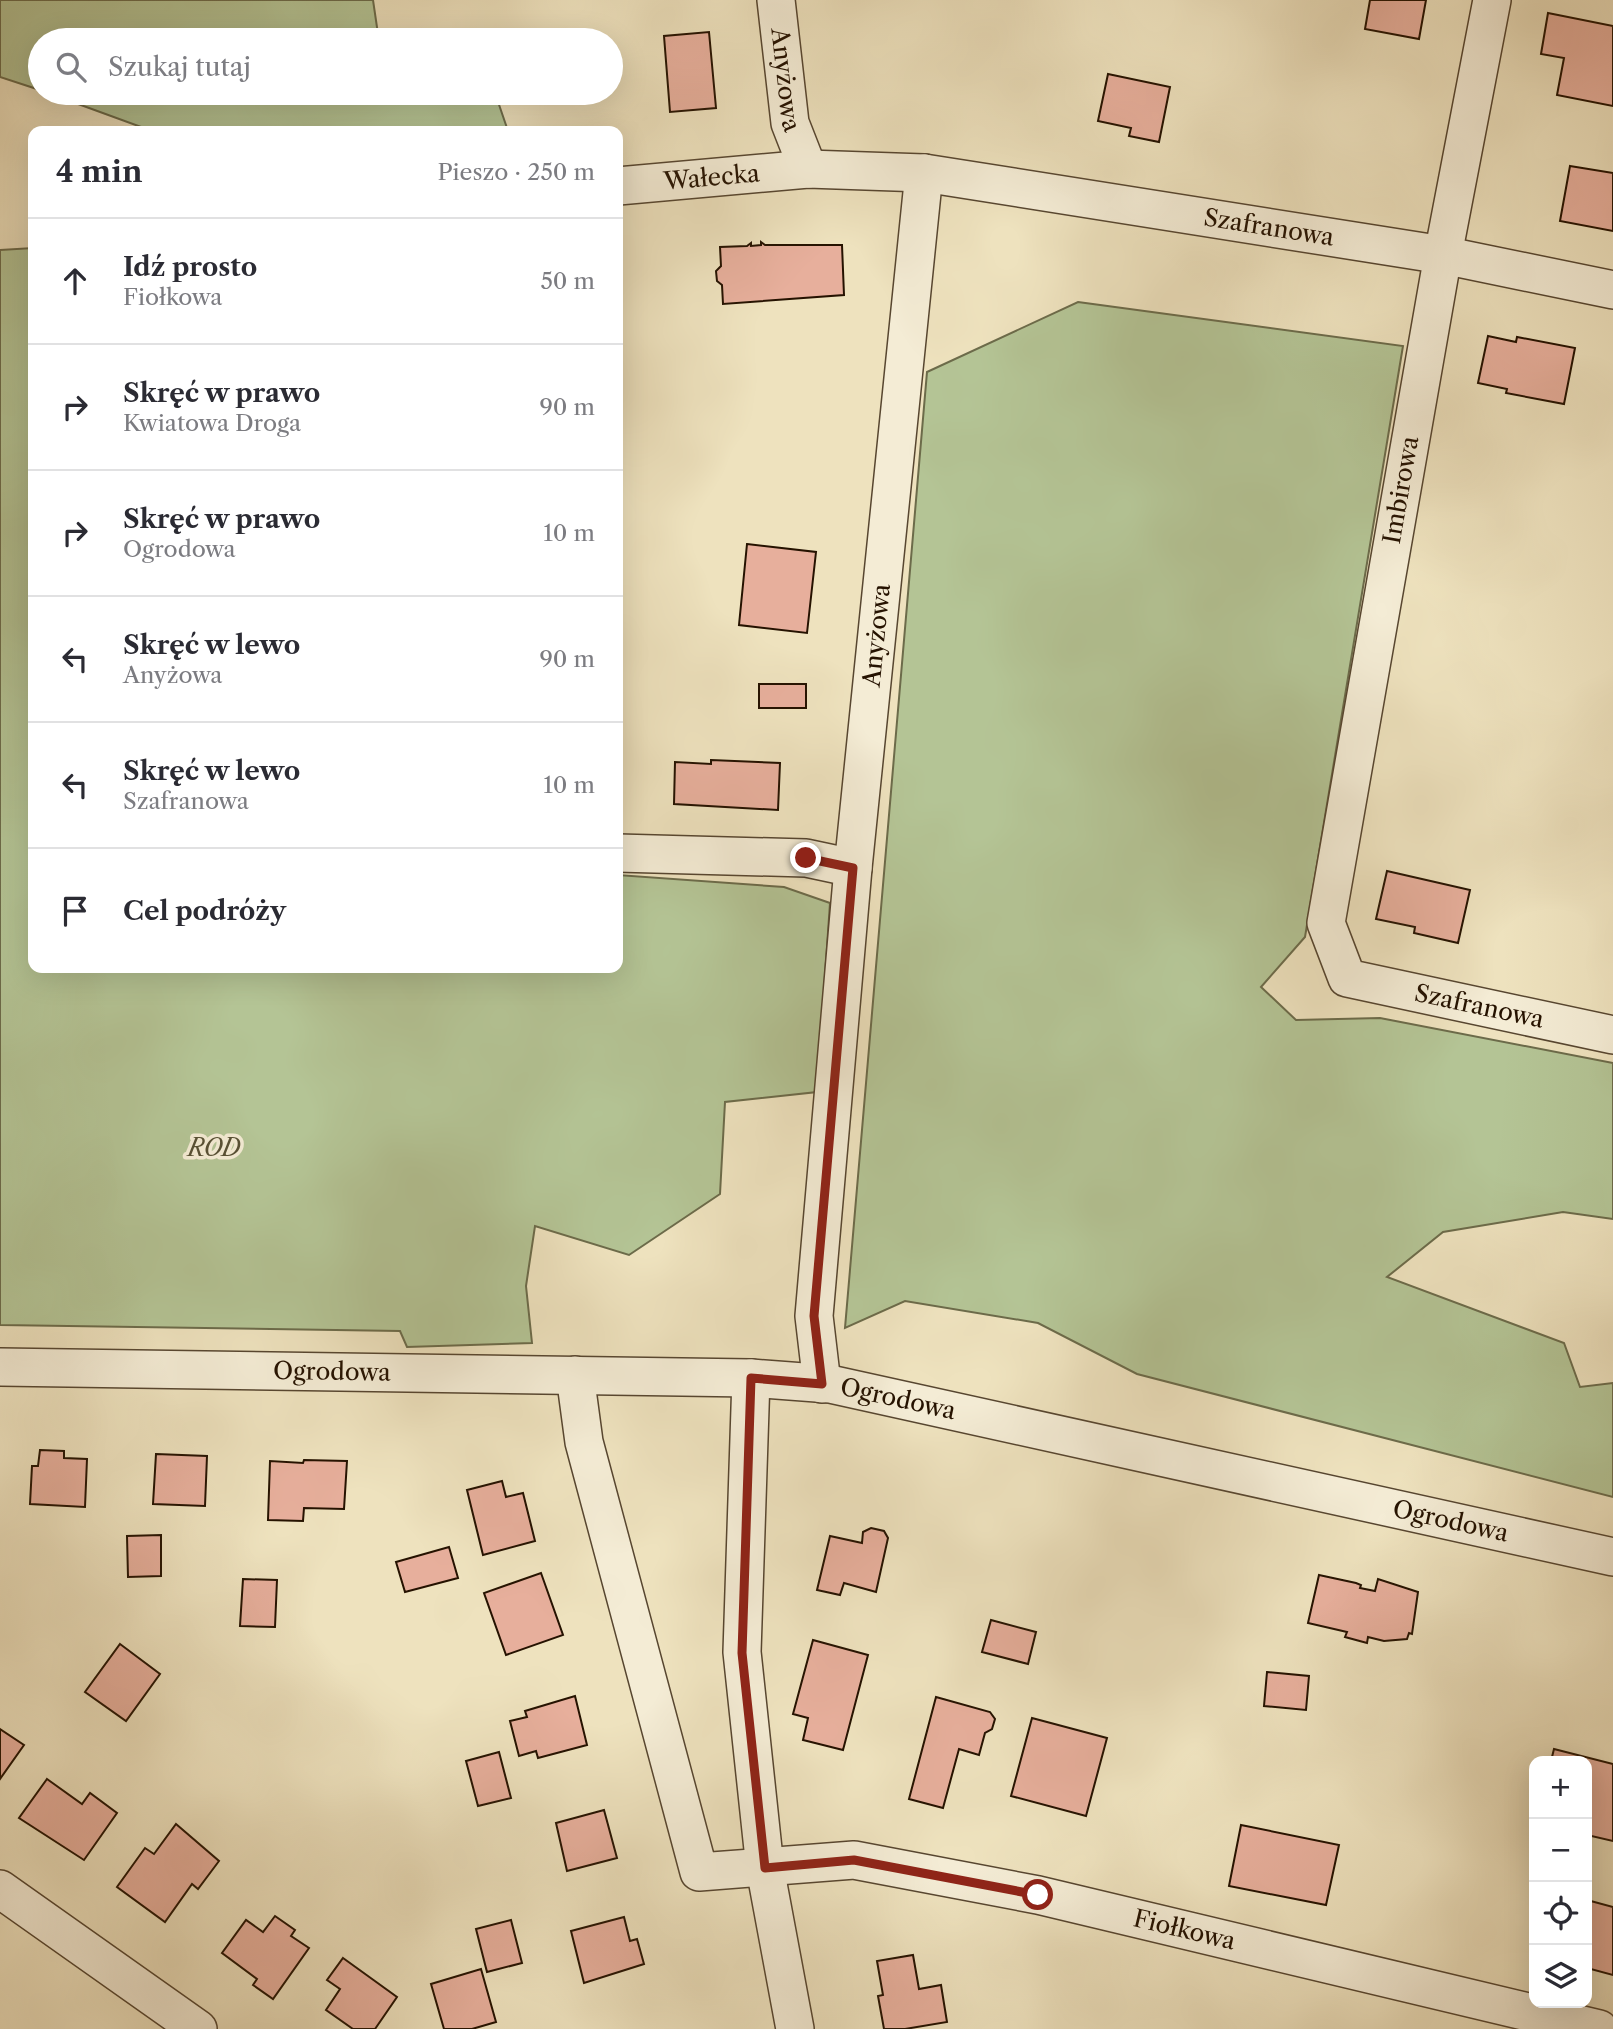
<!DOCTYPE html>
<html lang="pl">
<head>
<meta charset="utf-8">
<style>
	body { margin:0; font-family:"Libre Caslon Text",serif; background:#f2f2f3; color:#2b2b33 }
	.controls { position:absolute; right:21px; bottom:21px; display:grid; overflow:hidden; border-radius:14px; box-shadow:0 7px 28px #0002 }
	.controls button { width:63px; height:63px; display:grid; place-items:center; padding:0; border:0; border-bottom:2px solid #e1e1e2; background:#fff; color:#2b2b33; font:35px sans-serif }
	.stop { position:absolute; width:21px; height:21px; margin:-16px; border:5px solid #8f2418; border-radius:50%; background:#fff }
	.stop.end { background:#8f2418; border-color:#fff; box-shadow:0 2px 7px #0008 }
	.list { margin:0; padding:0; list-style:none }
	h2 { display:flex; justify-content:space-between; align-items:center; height:91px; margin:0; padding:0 28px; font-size:30px }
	h2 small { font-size:23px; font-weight:400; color:#7c7c81 }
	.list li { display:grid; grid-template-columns:46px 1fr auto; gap:21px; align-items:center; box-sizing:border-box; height:126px; padding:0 28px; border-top:2px solid #e1e1e2 }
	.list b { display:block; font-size:26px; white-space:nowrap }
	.list p { margin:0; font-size:23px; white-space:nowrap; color:#7c7c81 }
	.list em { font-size:23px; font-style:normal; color:#7c7c81 }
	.icon { flex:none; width:38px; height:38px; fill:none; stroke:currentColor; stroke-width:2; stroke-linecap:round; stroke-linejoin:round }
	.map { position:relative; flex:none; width:1613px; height:2029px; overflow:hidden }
	.search { position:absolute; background:#fff; box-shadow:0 7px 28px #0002; left:28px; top:28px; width:595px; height:77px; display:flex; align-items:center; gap:18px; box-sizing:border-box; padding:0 24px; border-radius:38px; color:#7c7c81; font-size:26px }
	.panel { position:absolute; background:#fff; box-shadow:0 7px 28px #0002; left:28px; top:126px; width:595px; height:847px; border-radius:14px }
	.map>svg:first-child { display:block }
	.green { fill:#b4c495; stroke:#6c6b4a; stroke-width:2 }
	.building { fill:#e7af9c; stroke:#251200; stroke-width:2 }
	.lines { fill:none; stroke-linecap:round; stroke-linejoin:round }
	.street-casing { stroke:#574630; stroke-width:40 }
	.street { stroke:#f4ecd5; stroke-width:37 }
	.route { stroke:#8f2418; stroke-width:9 }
	.labels { text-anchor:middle; stroke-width:7; stroke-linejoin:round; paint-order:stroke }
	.street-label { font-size:24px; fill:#251200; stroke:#f4ecd5 }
	.park-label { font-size:24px; font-style:italic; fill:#575034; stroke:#f4ecd5 }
</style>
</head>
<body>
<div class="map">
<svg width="1613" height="2029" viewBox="0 0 1613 2029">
	<rect width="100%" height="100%" fill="#eee2be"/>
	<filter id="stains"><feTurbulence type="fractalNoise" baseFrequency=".00286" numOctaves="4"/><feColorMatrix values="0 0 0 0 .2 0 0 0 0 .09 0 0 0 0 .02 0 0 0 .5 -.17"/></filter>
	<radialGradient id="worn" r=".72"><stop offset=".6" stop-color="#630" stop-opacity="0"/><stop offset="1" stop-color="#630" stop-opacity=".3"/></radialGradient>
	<!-- green -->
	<g class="green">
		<path d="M0,0H373L378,34L438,40H40V90L0,77Z"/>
		<path d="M48,93H495L508,131H152Z"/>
		<path d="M33,248V968H618V875L784,887L830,903L817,1092L725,1102L720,1194L629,1255L535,1226L526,1286L532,1343L407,1347L400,1331L0,1325V250Z"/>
		<path d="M1078,302L1403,346L1305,937L1261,987L1296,1020L1380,1018L1613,1063V1219L1563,1212L1443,1232L1387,1277L1564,1343L1580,1387L1613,1383V1497L1137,1374L1038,1323L905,1301L845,1328L927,372Z"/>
	</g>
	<!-- building -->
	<g class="building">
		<path d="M1370,0H1426L1419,39L1365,29Z"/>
		<path d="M1548,13L1613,26V106L1557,95L1564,58L1541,54Z"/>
		<path d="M709,32L716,108L670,112L664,36Z"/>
		<path d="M1108,74L1170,87L1159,142L1129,136L1131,128L1098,121Z"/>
		<path d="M1570,166L1613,173V231L1560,221Z"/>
		<path d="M761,242L765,245H842L844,295L723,304L722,285L717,281L716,271L721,266L720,247L747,246L751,243V246L761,245Z"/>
		<path d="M1488,336L1516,342L1517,337L1575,348L1564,404L1506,393L1507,389L1478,383Z"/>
		<path d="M747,544L816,552L807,633L739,625Z"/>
		<rect x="759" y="684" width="47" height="24"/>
		<path d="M711,760L780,763L778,810L674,804L675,762L711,764Z"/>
		<path d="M1387,871L1470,890L1458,943L1414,933L1415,927L1376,919Z"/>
		<path d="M40,1450L64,1451V1458L87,1459L85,1507L30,1504L32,1466H38Z"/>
		<path d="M156,1454L207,1456L205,1506L153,1504Z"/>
		<path d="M304,1460L347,1461L344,1509L304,1508L303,1521L268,1520L270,1461L303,1463Z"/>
		<path d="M502,1481L506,1497L523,1493L535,1541L483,1555L467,1490Z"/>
		<path d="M871,1528L884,1531L888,1538L876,1592L844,1583L840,1595L817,1590L830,1536L862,1543L863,1532Z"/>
		<path d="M161,1535V1576L128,1577L127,1536Z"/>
		<path d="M449,1547L458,1578L405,1592L396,1562Z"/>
		<path d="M541,1573L563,1635L506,1655L484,1593Z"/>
		<path d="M1319,1575L1356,1583L1361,1585L1360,1588L1375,1591L1378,1579L1418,1592L1412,1634L1409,1633L1407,1639L1384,1641L1368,1637L1367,1643L1345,1637L1347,1632L1308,1623Z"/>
		<path d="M243,1579L277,1580L275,1627L240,1626Z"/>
		<path d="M991,1620L1036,1632L1028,1664L982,1652Z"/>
		<path d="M813,1640L868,1655L843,1750L803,1740L808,1718L793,1714Z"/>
		<path d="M120,1644L160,1674L126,1721L85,1692Z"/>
		<path d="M1267,1672L1309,1676L1306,1710L1264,1706Z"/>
		<path d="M575,1696L587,1745L538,1758L536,1751L519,1756L510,1721L527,1717L525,1711Z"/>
		<path d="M936,1697L990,1712L995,1719L992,1729L985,1733L979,1755L959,1749L943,1808L909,1799Z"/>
		<path d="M1032,1718L1107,1738L1086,1816L1011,1796Z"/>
		<path d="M0,1729L24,1745L0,1779Z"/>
		<path d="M1554,1749L1613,1764V1841L1587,1835V1761H1551Z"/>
		<path d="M499,1752L511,1798L478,1806L466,1761Z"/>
		<path d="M47,1779L82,1804L90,1793L117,1813L84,1860L19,1818Z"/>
		<path d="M604,1810L617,1858L567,1871L556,1823Z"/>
		<path d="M176,1824L219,1861L198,1889L192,1884L165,1922L117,1887L145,1848L154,1854Z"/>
		<path d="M1241,1825L1339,1845L1326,1905L1229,1886Z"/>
		<path d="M1587,1900L1613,1907V1975L1587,1968Z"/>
		<path d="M275,1916L295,1930L291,1936L309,1948L273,1999L253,1985L257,1979L222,1953L246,1920L263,1932Z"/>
		<path d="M624,1917L630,1941L637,1939L644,1964L584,1983L571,1931Z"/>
		<path d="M511,1920L522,1963L487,1972L476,1929Z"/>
		<path d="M913,1955L919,1989L941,1985L947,2022L905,2029H884L878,1996L883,1995L877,1961Z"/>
		<path d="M343,1958L397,1997L375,2029H353L326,2010L340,1989L327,1980Z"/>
		<path d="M481,1969L496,2022L472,2029H444L431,1984Z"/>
	</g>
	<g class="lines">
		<defs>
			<g id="street">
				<path id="s1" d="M776,0L790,123L808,169"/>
				<path id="s2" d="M1492,0L1443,255L1326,923L1347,978L1613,1035"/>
				<path id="s3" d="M618,186L808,169L924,173L1443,255L1613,290"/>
				<path d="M618,853L806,858L853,868"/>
				<path id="s4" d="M0,1367L751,1378L830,1384L1613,1557"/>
				<path id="s5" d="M575,1375L584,1442L699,1872L854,1860L1038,1895L1599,2029"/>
				<path d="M751,1378L742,1652L765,1868L795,2029"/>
				<path id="s6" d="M822,1384L814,1316L853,868L924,173"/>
				<path d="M0,1889L198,2029"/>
			</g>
		</defs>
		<!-- street casing -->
		<use href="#street" class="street-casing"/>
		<!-- street -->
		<use href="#street" class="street"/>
	</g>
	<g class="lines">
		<!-- route -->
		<path class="route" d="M806,858L853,868L814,1316L822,1384L751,1378L742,1653L765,1868L854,1860L1038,1895"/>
	</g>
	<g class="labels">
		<!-- street labels -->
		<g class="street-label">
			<text dy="8" stroke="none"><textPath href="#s1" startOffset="80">Anyżowa</textPath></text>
			<text dy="8" stroke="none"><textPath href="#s3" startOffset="94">Wałecka</textPath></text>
			<text dy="8" stroke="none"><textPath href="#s3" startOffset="656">Szafranowa</textPath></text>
			<text transform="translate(1401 490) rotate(-80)" y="8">Imbirowa</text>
			<text dy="8" stroke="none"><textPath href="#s6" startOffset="752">Anyżowa</textPath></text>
			<text dy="8" stroke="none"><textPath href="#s2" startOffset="1132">Szafranowa</textPath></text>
			<text dy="8" stroke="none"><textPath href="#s4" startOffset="332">Ogrodowa</textPath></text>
			<text dy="8" stroke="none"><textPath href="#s4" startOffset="900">Ogrodowa</textPath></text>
			<text dy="8" stroke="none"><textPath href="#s4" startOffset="1466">Ogrodowa</textPath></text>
			<text dy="8" stroke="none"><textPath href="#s5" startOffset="1006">Fiołkowa</textPath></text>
		</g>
		<!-- park labels -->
		<g class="park-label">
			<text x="214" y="1156">ROD</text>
		</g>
	</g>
	<rect width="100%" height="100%" filter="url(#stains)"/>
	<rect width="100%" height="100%" fill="url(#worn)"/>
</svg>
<div class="controls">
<button>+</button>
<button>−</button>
<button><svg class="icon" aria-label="locate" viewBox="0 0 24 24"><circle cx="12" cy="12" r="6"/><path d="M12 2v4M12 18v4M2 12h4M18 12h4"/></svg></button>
<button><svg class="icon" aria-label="layers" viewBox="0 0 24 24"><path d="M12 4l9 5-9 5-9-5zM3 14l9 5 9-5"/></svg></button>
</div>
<div class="stop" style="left:1038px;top:1895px"></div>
<div class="stop end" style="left:806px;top:858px"></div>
<div class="search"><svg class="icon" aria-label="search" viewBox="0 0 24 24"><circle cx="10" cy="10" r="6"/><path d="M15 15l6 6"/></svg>Szukaj tutaj</div>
<section class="panel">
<h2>4 min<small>Pieszo · 250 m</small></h2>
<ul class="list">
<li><svg class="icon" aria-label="ahead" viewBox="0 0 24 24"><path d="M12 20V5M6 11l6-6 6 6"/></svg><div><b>Idź prosto</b><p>Fiołkowa</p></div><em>50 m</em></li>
<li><svg class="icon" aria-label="right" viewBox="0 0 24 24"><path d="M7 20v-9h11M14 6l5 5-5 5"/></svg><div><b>Skręć w prawo</b><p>Kwiatowa Droga</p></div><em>90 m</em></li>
<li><svg class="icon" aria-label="right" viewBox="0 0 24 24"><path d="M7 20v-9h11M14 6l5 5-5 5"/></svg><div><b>Skręć w prawo</b><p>Ogrodowa</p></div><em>10 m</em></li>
<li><svg class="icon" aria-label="left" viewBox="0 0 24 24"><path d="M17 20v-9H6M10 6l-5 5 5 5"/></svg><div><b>Skręć w lewo</b><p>Anyżowa</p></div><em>90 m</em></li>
<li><svg class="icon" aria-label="left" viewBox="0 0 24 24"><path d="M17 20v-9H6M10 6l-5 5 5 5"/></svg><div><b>Skręć w lewo</b><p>Szafranowa</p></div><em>10 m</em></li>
<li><svg class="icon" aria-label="arrive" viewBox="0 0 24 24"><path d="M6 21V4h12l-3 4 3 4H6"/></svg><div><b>Cel podróży</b></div></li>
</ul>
</section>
</div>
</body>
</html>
